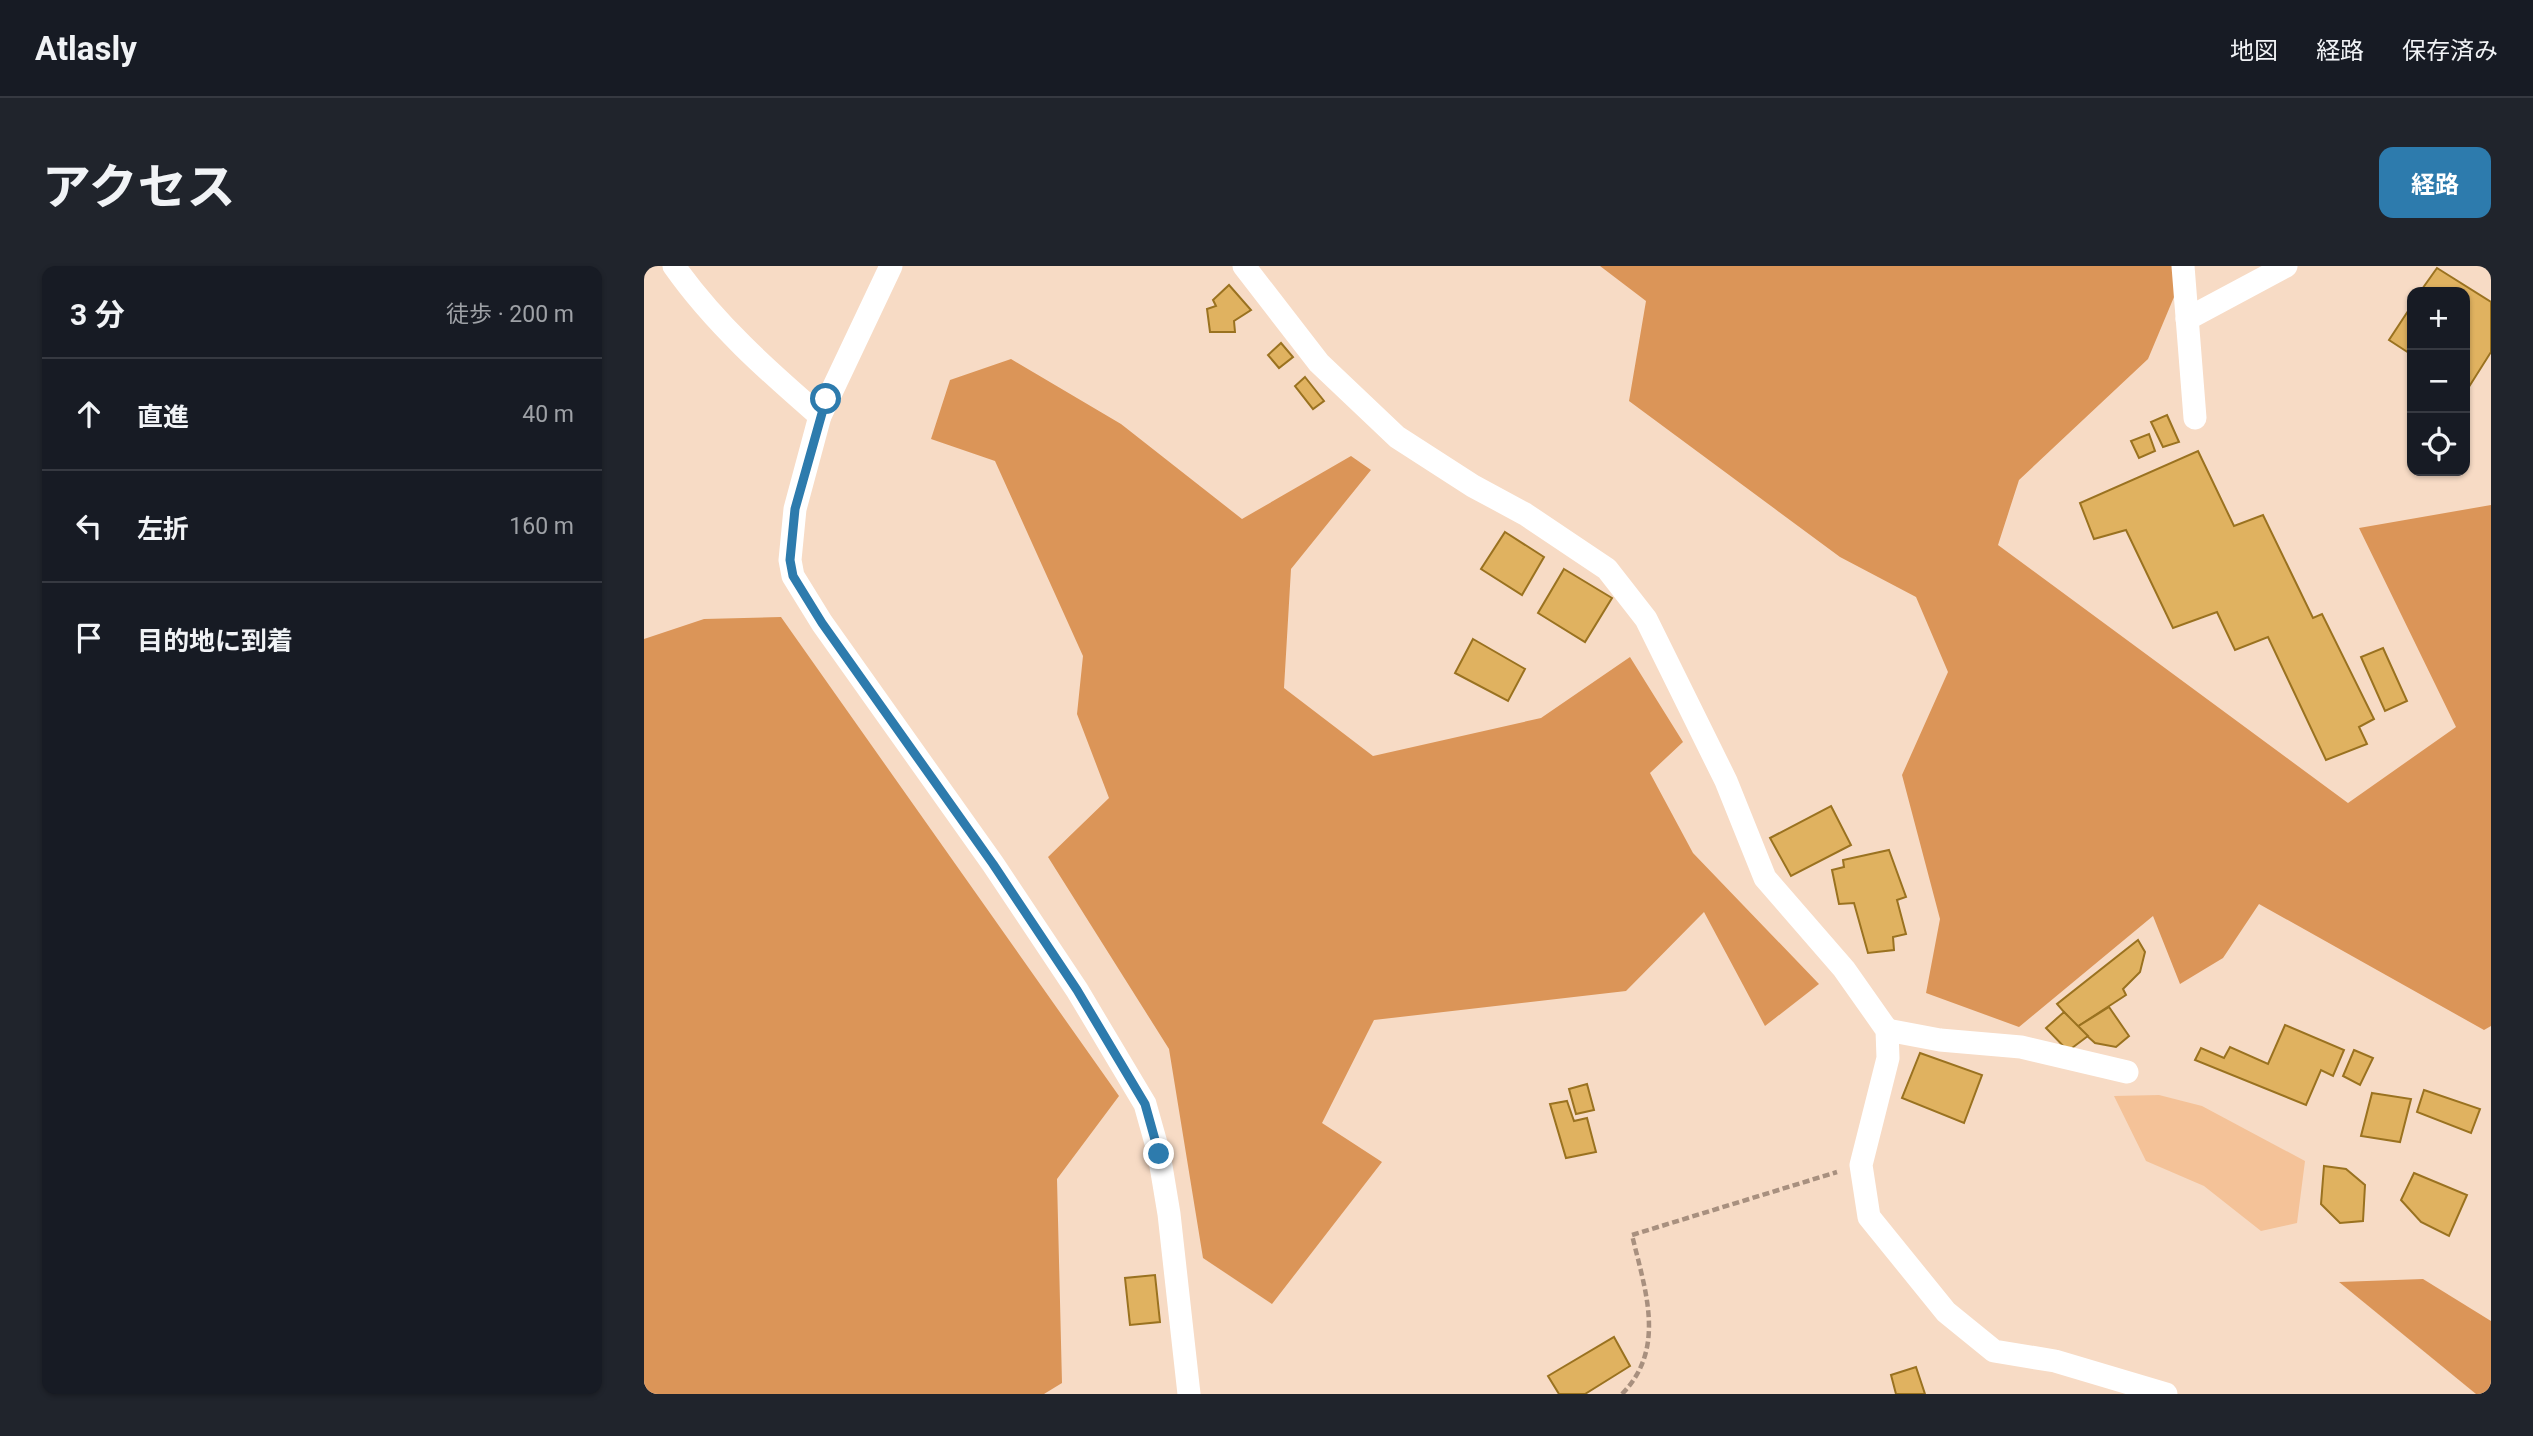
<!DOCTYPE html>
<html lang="ja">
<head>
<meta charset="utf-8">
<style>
	body { margin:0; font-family:Roboto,"Noto Sans JP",sans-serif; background:#20242c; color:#f1f3f6 }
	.controls { position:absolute; right:21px; top:21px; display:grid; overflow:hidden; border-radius:14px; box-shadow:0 2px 5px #0004 }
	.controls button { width:63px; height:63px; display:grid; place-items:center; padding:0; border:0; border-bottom:2px solid #363941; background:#171b24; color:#f1f3f6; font:35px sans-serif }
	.stop { position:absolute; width:21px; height:21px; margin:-16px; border:5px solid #2d7bad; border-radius:50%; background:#fff }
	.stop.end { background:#2d7bad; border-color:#fff; box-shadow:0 2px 7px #0008 }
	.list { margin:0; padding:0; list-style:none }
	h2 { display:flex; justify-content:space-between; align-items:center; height:91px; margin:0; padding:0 28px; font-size:30px }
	h2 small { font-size:23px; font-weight:400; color:#9ea1a6 }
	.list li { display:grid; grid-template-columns:46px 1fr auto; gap:21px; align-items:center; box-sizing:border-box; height:112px; padding:0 28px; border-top:2px solid #363941 }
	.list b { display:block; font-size:26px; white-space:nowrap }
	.list em { font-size:23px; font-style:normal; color:#9ea1a6 }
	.icon { flex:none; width:38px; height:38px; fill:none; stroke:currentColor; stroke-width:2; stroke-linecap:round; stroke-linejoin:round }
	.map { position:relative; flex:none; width:1847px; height:1128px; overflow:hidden; border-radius:14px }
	header { display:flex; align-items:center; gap:42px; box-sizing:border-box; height:98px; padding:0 35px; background:#171b24; border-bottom:2px solid #363941 }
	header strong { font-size:33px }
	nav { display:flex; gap:38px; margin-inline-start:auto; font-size:24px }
	.intro { display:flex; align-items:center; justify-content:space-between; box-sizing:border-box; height:168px; padding:0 42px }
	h1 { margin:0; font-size:49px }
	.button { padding:18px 32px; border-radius:14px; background:#2d7bad; color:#fff; font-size:24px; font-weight:700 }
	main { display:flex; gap:42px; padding:0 42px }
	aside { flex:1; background:#171b24; border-radius:14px; box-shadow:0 2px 5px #0004 }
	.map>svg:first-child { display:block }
	.green { fill:#f4c298 }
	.forest { fill:#db9558 }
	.building { fill:#e0b260; stroke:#9a7220; stroke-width:2 }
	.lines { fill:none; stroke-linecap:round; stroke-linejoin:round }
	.path { stroke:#a8907f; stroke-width:4.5; stroke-dasharray:7 3.5; stroke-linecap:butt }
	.street { stroke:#fff; stroke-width:23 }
	.route { stroke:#2d7bad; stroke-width:9 }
</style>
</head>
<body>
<header>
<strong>Atlasly</strong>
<nav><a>地図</a><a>経路</a><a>保存済み</a></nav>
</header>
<div class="intro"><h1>アクセス</h1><a class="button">経路</a></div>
<main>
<aside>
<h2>3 分<small>徒歩 · 200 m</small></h2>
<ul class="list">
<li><svg class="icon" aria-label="ahead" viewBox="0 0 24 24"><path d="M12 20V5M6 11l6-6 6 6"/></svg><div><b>直進</b></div><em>40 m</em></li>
<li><svg class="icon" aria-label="left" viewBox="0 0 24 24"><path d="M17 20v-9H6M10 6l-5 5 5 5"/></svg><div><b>左折</b></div><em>160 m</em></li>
<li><svg class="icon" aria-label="arrive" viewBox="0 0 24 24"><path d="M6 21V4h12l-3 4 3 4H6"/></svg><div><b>目的地に到着</b></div></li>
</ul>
</aside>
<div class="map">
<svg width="1847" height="1128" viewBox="0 0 1847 1128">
	<rect width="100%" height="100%" fill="#f7dbc5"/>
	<!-- green -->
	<path class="green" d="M1515,829L1558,840L1661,895L1653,957L1617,965L1560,920L1502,895L1470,830Z"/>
	<!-- forest -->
	<g class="forest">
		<path d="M956,0H1543L1504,93L1375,214L1354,279L1704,537L1812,461L1715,262L1847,239V760L1840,764L1615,638L1579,692L1536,718L1509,650L1375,761L1282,727L1296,653L1258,509L1304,406L1272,331L1196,291L985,135L1002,35Z"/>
		<path d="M367,93L477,158L598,253L707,190L727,204L647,303L640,422L729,490L897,452L986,391L1039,476L1006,507L1049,587L1175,718L1121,760L1060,646L982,725L730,754L678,857L738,896L628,1038L559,992L525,783L404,591L465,532L433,448L439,390L351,195L287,173L306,114Z"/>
		<path d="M137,351L475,830L413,913L418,1117L400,1128H0V373L60,353Z"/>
		<path d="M1779,1013L1847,1055V1128H1832L1695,1016Z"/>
	</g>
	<!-- building -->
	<g class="building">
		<path d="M1793,2L1847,36V86L1823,124L1821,26H1776Z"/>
		<path d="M585,19L607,44L590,55L591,66H566L563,43L572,40L569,34Z"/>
		<path d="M1768,39V89L1745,74Z"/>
		<path d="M637,77L649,91L635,102L624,89Z"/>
		<path d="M661,111L680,135L669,143L651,120Z"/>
		<path d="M1523,149L1535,176L1519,181L1507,156Z"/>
		<path d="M1505,168L1511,185L1495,192L1487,175Z"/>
		<path d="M1554,185L1590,260L1619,249L1669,352L1678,348L1730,453L1715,461L1723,478L1682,494L1624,371L1591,384L1573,346L1529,362L1482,264L1450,273L1436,237Z"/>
		<path d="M861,266L900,291L878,329L837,303Z"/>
		<path d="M920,303L968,332L941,376L894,347Z"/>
		<path d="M829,373L881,403L864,435L811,407Z"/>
		<path d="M1739,382L1763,435L1741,445L1717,391Z"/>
		<path d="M1187,540L1207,579L1147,610L1126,572Z"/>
		<path d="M1245,584L1262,631L1253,634L1262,668L1249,671L1250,684L1224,687L1210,637L1195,638L1188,604L1200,601L1199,594Z"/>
		<path d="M1494,674L1501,686L1496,706L1479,723L1482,729L1433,761L1413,738Z"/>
		<path d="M1465,741L1485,770L1472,781L1451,777L1433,761Z"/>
		<path d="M1420,746L1444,770L1424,785L1402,762Z"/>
		<path d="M1641,759L1700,784L1689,810L1677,804L1662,839L1551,794L1557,782L1580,792L1586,781L1624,798Z"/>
		<path d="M1710,784L1729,792L1716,819L1699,810Z"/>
		<path d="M1276,787L1338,809L1320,857L1258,832Z"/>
		<path d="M943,818L950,844L932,848L925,823Z"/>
		<path d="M1780,824L1836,843L1827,867L1773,846Z"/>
		<path d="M1728,827L1767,833L1756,876L1717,870Z"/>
		<path d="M923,835L930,855L943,852L952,886L922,892L906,838Z"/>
		<path d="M1680,900L1702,903L1721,919L1719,955L1696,957L1677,938Z"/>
		<path d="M1770,907L1823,929L1805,970L1777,956L1757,934Z"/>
		<path d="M511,1009L516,1056L486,1059L481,1012Z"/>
		<path d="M970,1071L986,1100L941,1128H915L904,1110Z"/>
		<path d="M1272,1101L1281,1128H1252L1247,1109Z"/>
	</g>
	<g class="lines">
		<!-- path -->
		<path class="path" d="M978,1128C1023,1082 1001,1024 988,969L1193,906"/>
		<!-- street -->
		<g class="street">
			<path d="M30,0C70,57 124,105 176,150"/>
			<path d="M247,0L176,150L151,243L146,294L149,310L178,357L349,598L433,724L501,838L515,888L525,948L545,1128"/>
			<path d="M600,0L675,97L753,171L829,220L881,248L963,303L1002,353L1082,515L1121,612L1200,703L1243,764L1244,792L1217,899L1225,951L1302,1046L1350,1085L1411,1095L1522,1128"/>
			<path d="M1539,0L1551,152"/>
			<path d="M1543,53L1642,0"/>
			<path d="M1243,764L1296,774L1377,781L1483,806"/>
		</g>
	</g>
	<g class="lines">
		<!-- route -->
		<path class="route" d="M182,133L151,243L146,294L149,310L178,357L349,598L433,724L501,838L515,888"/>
	</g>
</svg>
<div class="controls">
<button>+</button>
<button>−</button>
<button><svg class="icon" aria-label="locate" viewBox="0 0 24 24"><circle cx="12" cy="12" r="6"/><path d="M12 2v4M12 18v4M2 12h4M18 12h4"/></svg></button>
</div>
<div class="stop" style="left:182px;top:133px"></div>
<div class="stop end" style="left:515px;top:888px"></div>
</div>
</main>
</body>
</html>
